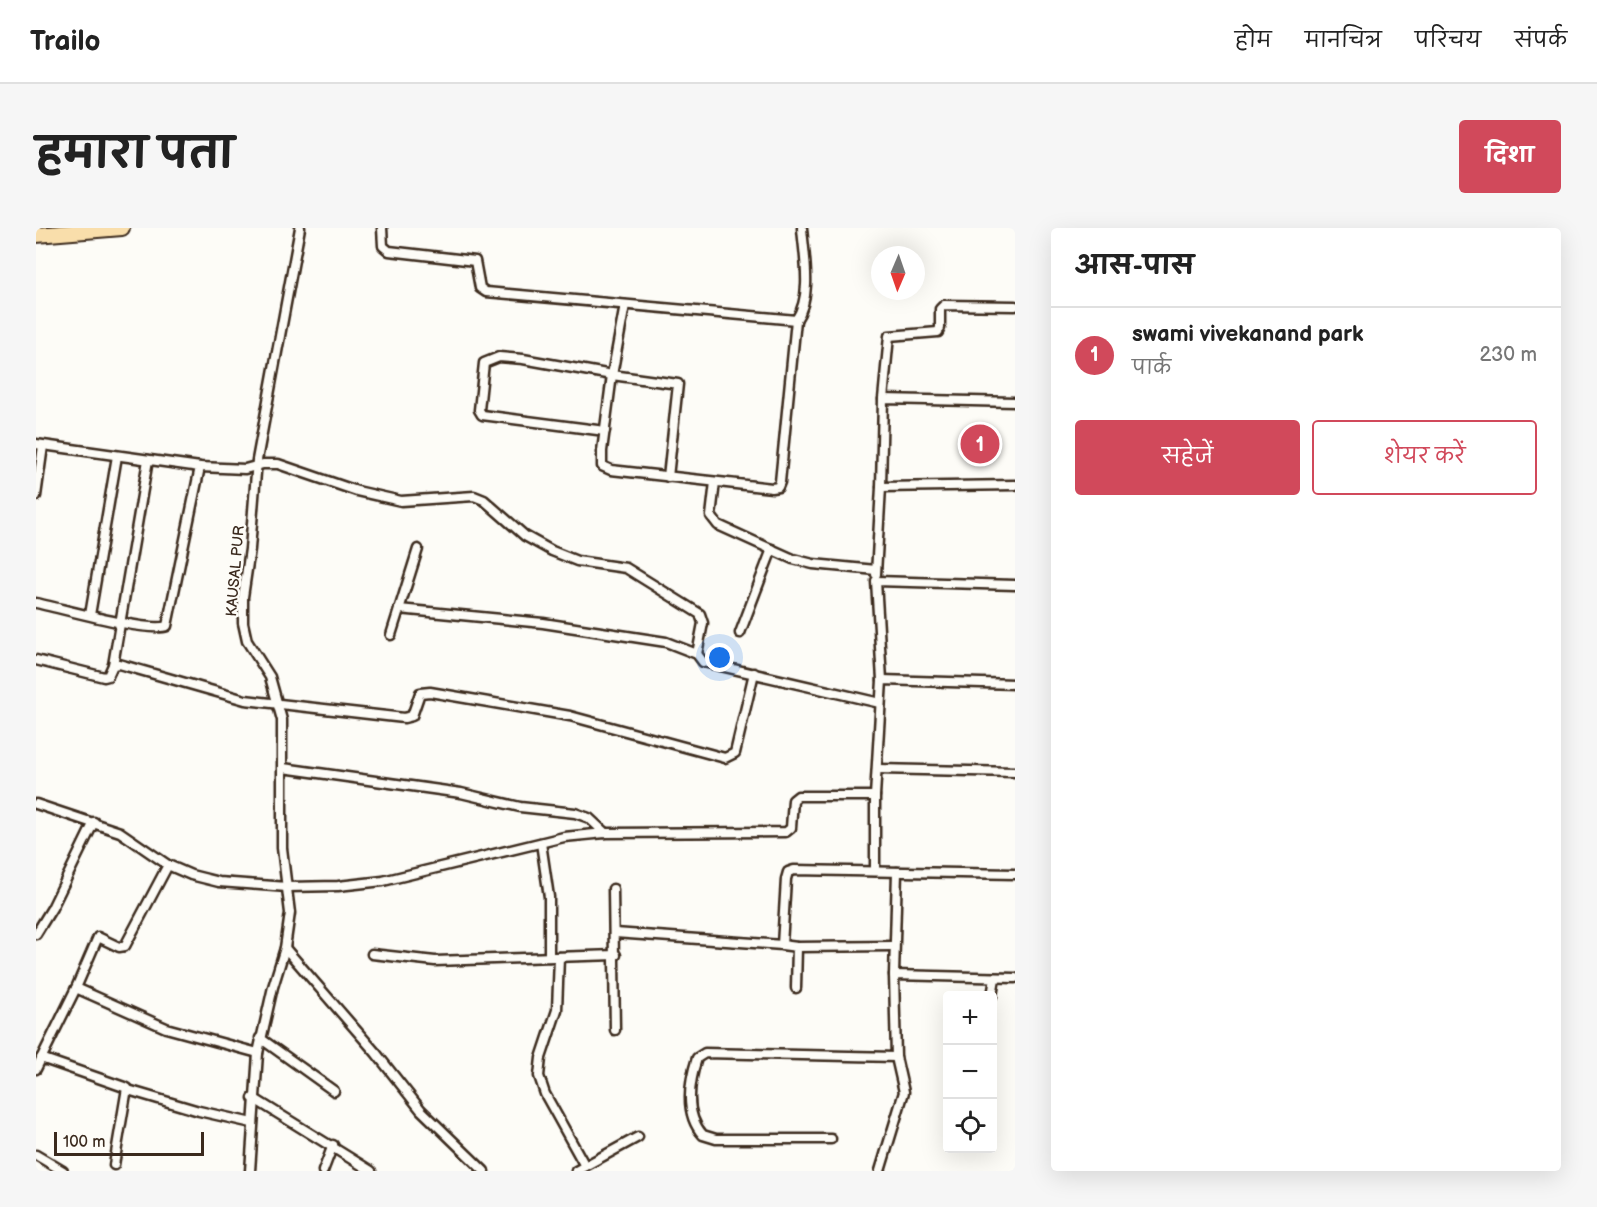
<!DOCTYPE html>
<html lang="hi">
<head>
<meta charset="utf-8">
<style>
	body { margin:0; font-family:"Balsamiq Sans","Playpen Sans Deva",sans-serif; background:#f6f6f6; color:#222 }
	.controls { position:absolute; right:18px; bottom:18px; display:grid; overflow:hidden; border-radius:6px; box-shadow:0 6px 24px #0002 }
	.controls button { width:54px; height:54px; display:grid; place-items:center; padding:0; border:0; border-bottom:2px solid #e0e0e0; background:#fff; color:#222; font:30px sans-serif }
	.compass { position:absolute; left:835px; top:18px; width:54px; height:54px; border-radius:50%; background:#fff; box-shadow:0 6px 24px #0002; rotate:182deg }
	.scale { position:absolute; left:18px; bottom:15px; width:150px; box-sizing:border-box; padding-left:6px; border:3px solid #3b2a1e; border-top:0; font-size:16px; line-height:21px; white-space:nowrap; color:#3b2a1e; -webkit-text-stroke:4px #fdfcf7; paint-order:stroke }
	.you { position:absolute; left:684px; top:430px; width:21px; height:21px; margin:-15px; border:4px solid #fff; border-radius:50%; background:#1a73e8; box-shadow:0 0 0 9px #1a73e833 }
	.badge { display:grid; place-items:center; width:39px; height:39px; border-radius:50%; background:#d1495b; color:#fff; font-size:20px; font-weight:700 }
	.pin { position:absolute; translate:-50% -50%; border:3px solid #fff; box-shadow:0 2px 6px #0006 }
	.list { margin:0; padding:0; list-style:none }
	h2 { display:flex; justify-content:space-between; align-items:center; height:78px; margin:0; padding:0 24px; font-size:26px }
	h2 small { font-size:20px; font-weight:400; color:#767676 }
	.list li { display:grid; grid-template-columns:39px 1fr auto; gap:18px; align-items:center; box-sizing:border-box; height:96px; padding:0 24px; border-top:2px solid #e0e0e0 }
	.list b { display:block; font-size:22px; white-space:nowrap }
	.list p { margin:0; font-size:20px; white-space:nowrap; color:#767676 }
	.list em { font-size:20px; font-style:normal; color:#767676 }
	.actions { display:flex; gap:12px; padding:18px 24px }
	.actions a { flex:1; padding:14px 0; border:2px solid #d1495b; border-radius:6px; text-align:center; font-size:21px; color:#d1495b }
	.actions .main { background:#d1495b; color:#fff }
	.icon { flex:none; width:33px; height:33px; fill:none; stroke:currentColor; stroke-width:2; stroke-linecap:round; stroke-linejoin:round }
	.map { position:relative; flex:none; width:979px; height:943px; overflow:hidden; border-radius:6px }
	header { display:flex; align-items:center; gap:36px; box-sizing:border-box; height:84px; padding:0 30px; background:#fff; border-bottom:2px solid #e0e0e0 }
	header strong { font-size:28px }
	nav { display:flex; gap:33px; margin-inline-start:auto; font-size:21px }
	.intro { display:flex; align-items:center; justify-content:space-between; box-sizing:border-box; height:144px; padding:0 36px }
	h1 { margin:0; font-size:42px }
	.button { padding:15px 27px; border-radius:6px; background:#d1495b; color:#fff; font-size:21px; font-weight:700 }
	main { display:flex; gap:36px; padding:0 36px }
	aside { flex:1; background:#fff; border-radius:6px; box-shadow:0 6px 24px #0002 }
	.map>svg:first-child { display:block }
	.lines { fill:none; stroke-linecap:round; stroke-linejoin:round }
	.minor-casing { stroke:#3b2a1e; stroke-width:13 }
	.primary-casing { stroke:#3b2a1e; stroke-width:18 }
	.minor { stroke:#fdfcf7; stroke-width:8 }
	.primary { stroke:#f9deab; stroke-width:14 }
	.labels { text-anchor:middle; stroke-width:5; stroke-linejoin:round; paint-order:stroke }
	.street-label { font-size:15px; fill:#3b2a1e; stroke:#fdfcf7 }
</style>
</head>
<body>
<header>
<strong>Trailo</strong>
<nav><a>होम</a><a>मानचित्र</a><a>परिचय</a><a>संपर्क</a></nav>
</header>
<div class="intro"><h1>हमारा पता</h1><a class="button">दिशा</a></div>
<main>
<div class="map">
<svg width="979" height="943" viewBox="0 0 979 943">
	<rect width="100%" height="100%" fill="#fdfcf7"/>
	<filter id="ink" filterUnits="userSpaceOnUse"><feTurbulence type="fractalNoise" baseFrequency=".0167" numOctaves="2"/><feDisplacementMap in="SourceGraphic" scale="12" xChannelSelector="R" yChannelSelector="G"/><feConvolveMatrix kernelMatrix="1 2 1 2 8 2 1 2 1" color-interpolation-filters="sRGB"/></filter>
	<g filter="url(#ink)">
		<g class="lines">
			<defs>
				<g id="minor">
					<path d="M346,0L347,18L353,23L439,33L444,60L450,64L760,92C777,67 768,28 766,0"/>
					<path d="M589,77L576,147L566,223V238L575,242L736,260L742,259L744,254L760,92"/>
					<path d="M847,171L853,108L902,104L904,100V81L908,77L979,78"/>
					<path d="M979,174L847,171L845,259L979,257"/>
					<path d="M569,203L446,187L443,182L448,135L463,129L487,131L576,147L642,156L632,249"/>
					<path d="M0,216L164,239L209,241L227,236H242L321,263L365,273L438,268L448,272L489,308L516,323L541,333L590,340L664,386L667,395L661,426"/>
					<path d="M679,254L675,288L682,297L757,331L777,336L840,342"/>
					<path d="M0,268L7,218"/>
					<path d="M840,346L845,259"/>
					<path d="M0,375C25,380 111,405 131,398L164,239"/>
					<path d="M363,381L507,395L630,414L661,426L667,434L844,475"/>
					<path d="M54,387L81,228"/>
					<path d="M704,405L736,321"/>
					<path d="M355,407L382,321"/>
					<path d="M0,432L68,449L72,448L77,437L83,436L209,472L368,490L376,488L384,465L394,464L534,488L689,530L699,525L718,445"/>
					<path d="M77,437L112,232"/>
					<path d="M846,452L840,353L979,357"/>
					<path d="M247,540L425,565L484,579L539,585L553,590L569,605"/>
					<path d="M842,541L979,544"/>
					<path d="M0,576L84,604L132,637L155,647L183,654L251,659L302,658L347,653L528,609L569,605L750,604L755,600L757,572L762,568H839L846,452L979,456"/>
					<path d="M505,615L513,669V729"/>
					<path d="M839,643V568"/>
					<path d="M577,661L579,802"/>
					<path d="M579,705L746,717L750,651L752,644L758,642L979,646"/>
					<path d="M0,706L16,680L58,594"/>
					<path d="M746,717L761,719L760,760"/>
					<path d="M761,719L857,718"/>
					<path d="M249,720L340,825L385,882L448,943"/>
					<path d="M336,726L399,733L580,727"/>
					<path d="M523,729L521,782L505,830L503,848L509,866L549,938"/>
					<path d="M858,747L861,644"/>
					<path d="M40,760L130,800L222,825"/>
					<path d="M956,768L959,750"/>
					<path d="M224,810L298,863"/>
					<path d="M5,830L91,860L78,937"/>
					<path d="M0,841L40,760L62,709L83,719L89,718L132,637"/>
					<path d="M92,862L163,883L216,895"/>
					<path d="M217,870L335,943"/>
					<path d="M795,911H680L667,907C648,886 653,855 661,830L669,825L860,829L858,747L979,750"/>
					<path d="M0,927L27,943"/>
					<path d="M214,943L222,825L237,759L249,720L254,685L246,620V492L234,449L211,413L207,395V369L214,321L221,232L264,0"/>
					<path d="M287,943L297,917"/>
					<path d="M540,943L602,909"/>
					<path d="M844,943L868,864L860,829"/>
				</g>
				<path id="primary" d="M0,7L86,0"/>
			</defs>
			<!-- minor casing -->
			<use href="#minor" class="minor-casing"/>
			<!-- primary casing -->
			<use href="#primary" class="primary-casing"/>
			<!-- minor -->
			<use href="#minor" class="minor"/>
			<!-- primary -->
			<use href="#primary" class="primary"/>
		</g>
	</g>
	<g class="labels">
		<!-- street labels -->
		<g class="street-label">
			<text transform="translate(199 343) rotate(-85)" y="5">KAUSAL PUR</text>
		</g>
	</g>
</svg>
<div class="controls">
<button>+</button>
<button>−</button>
<button><svg class="icon" aria-label="locate" viewBox="0 0 24 24"><circle cx="12" cy="12" r="6"/><path d="M12 2v4M12 18v4M2 12h4M18 12h4"/></svg></button>
</div>
<svg class="compass" viewBox="-18 -18 36 36"><path d="M0-13l5 13h-10z" fill="#e53935"/><path d="M0 13l5-13h-10z" fill="#767676"/></svg>
<div class="scale">100 m</div>
<div class="you"></div>
<div class="pin badge" style="left:944px;top:216px">1</div>
</div>
<aside>
<h2>आस-पास<small></small></h2>
<ul class="list">
<li><span class="badge">1</span><div><b>swami vivekanand park</b><p>पार्क</p></div><em>230 m</em></li>
</ul>
<div class="actions"><a class="main">सहेजें</a><a>शेयर करें</a></div>
</aside>
</main>
</body>
</html>
